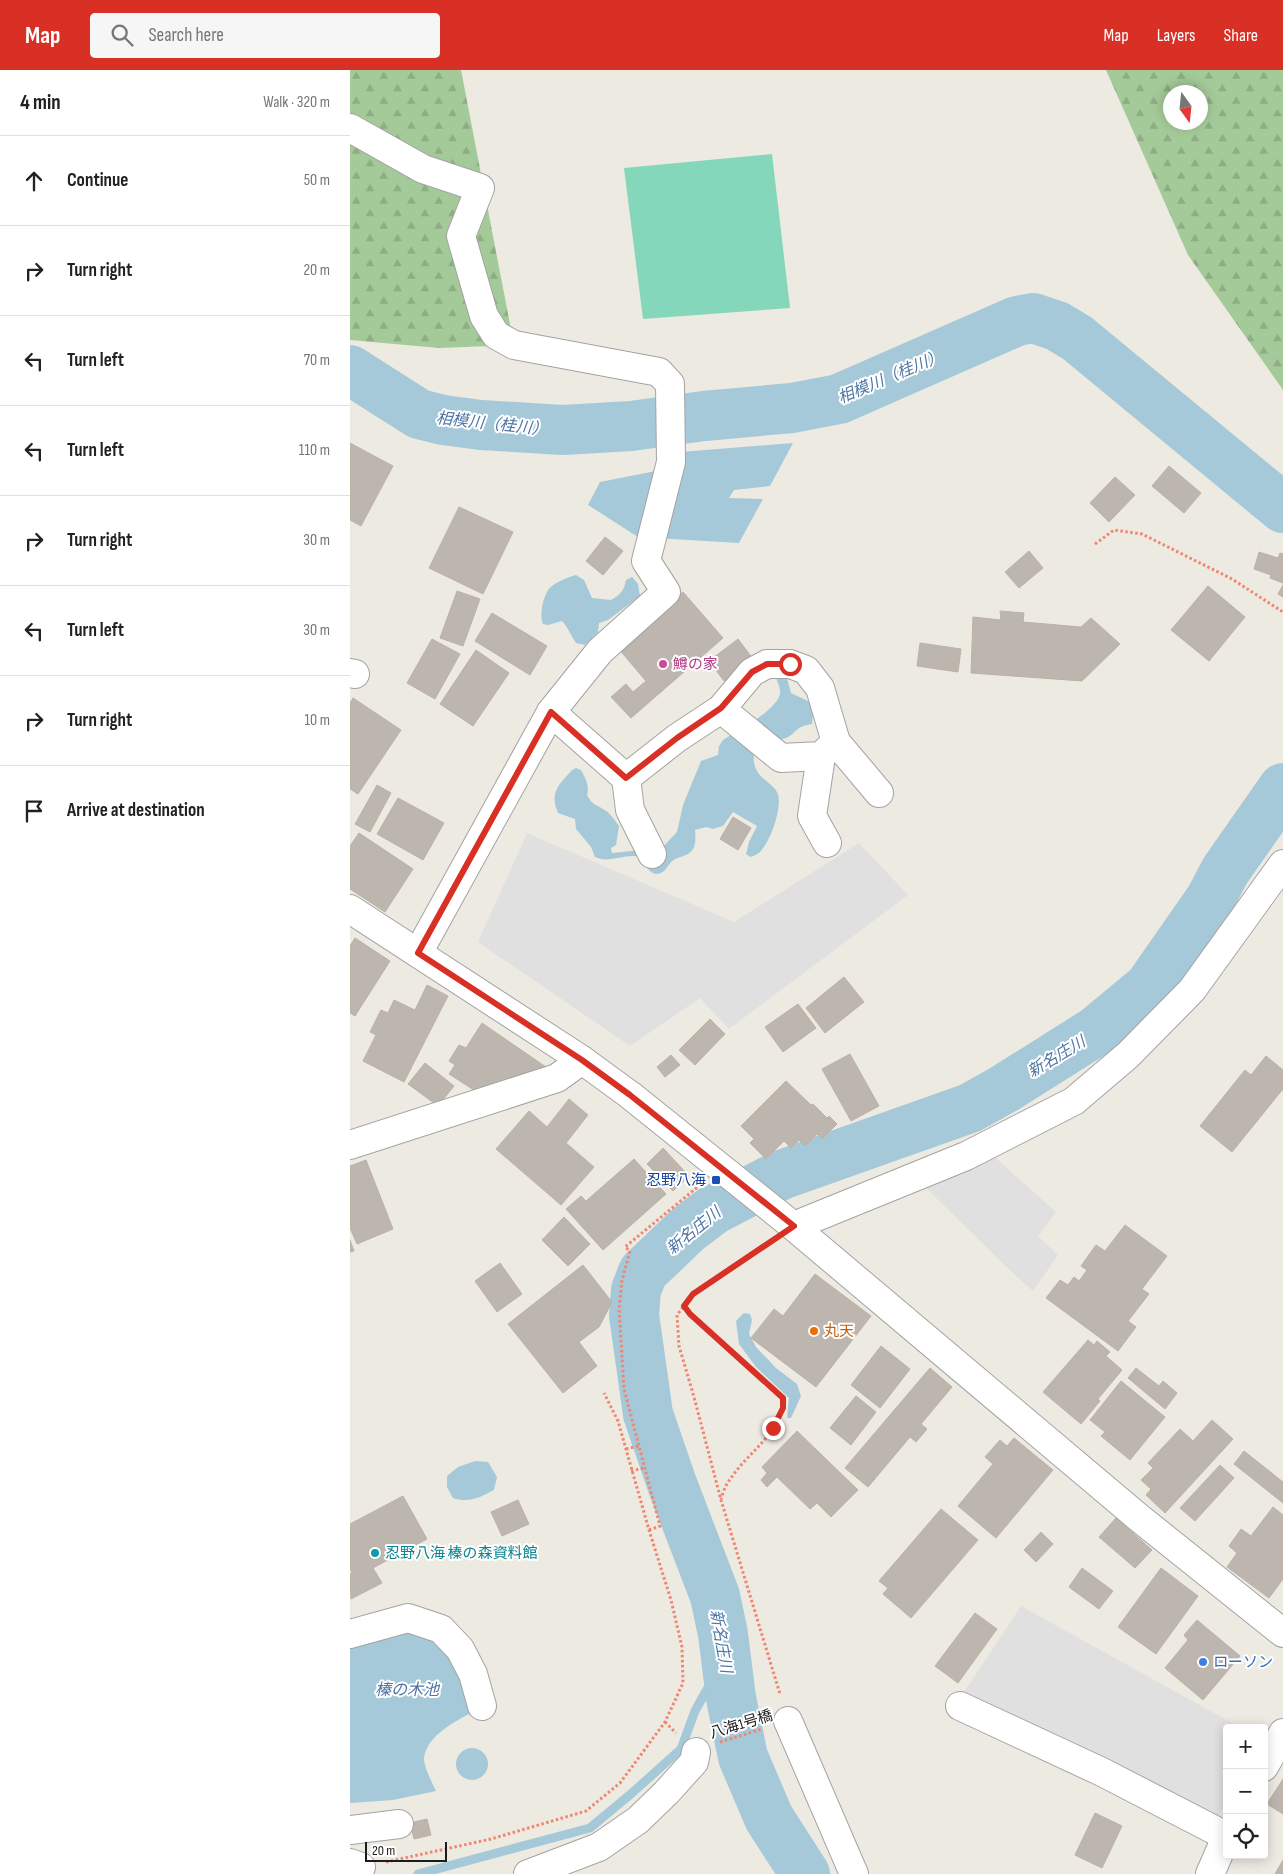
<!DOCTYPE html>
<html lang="en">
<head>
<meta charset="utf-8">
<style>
	body { margin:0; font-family:"Sofia Sans Condensed","Noto Sans JP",sans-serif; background:#f6f6f6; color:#222 }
	.controls { position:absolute; right:15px; bottom:15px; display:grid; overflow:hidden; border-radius:5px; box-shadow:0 2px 12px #0003 }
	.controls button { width:45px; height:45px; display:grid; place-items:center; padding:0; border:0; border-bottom:1px solid #e0e0e0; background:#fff; color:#222; font:25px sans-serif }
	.compass { position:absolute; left:813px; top:15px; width:45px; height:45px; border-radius:50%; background:#fff; box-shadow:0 2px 12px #0003; rotate:165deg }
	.scale { position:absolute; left:15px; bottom:12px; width:82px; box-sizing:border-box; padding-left:5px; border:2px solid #1c1c1c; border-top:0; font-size:14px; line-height:18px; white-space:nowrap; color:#1c1c1c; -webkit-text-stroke:4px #fff; paint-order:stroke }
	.stop { position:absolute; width:15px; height:15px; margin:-11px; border:4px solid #d93025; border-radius:50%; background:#fff }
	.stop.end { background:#d93025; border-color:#fff; box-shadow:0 1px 5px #0008 }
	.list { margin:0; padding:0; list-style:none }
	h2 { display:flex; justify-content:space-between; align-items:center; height:65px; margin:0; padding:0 20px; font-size:21px }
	h2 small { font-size:16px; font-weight:400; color:#767676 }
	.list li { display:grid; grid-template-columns:32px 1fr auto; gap:15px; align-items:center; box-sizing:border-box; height:90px; padding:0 20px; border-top:1px solid #e0e0e0 }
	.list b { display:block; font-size:19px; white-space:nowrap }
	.list em { font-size:16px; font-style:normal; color:#767676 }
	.icon { flex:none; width:28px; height:28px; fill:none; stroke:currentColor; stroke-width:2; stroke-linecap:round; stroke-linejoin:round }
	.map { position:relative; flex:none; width:933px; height:1804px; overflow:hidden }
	header { display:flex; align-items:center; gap:30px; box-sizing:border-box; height:70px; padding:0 25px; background:#d93025; color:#fff }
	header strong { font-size:24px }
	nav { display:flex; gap:28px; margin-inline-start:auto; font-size:18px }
	.search { width:350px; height:45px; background:#f6f6f6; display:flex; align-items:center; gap:12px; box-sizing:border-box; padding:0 18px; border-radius:5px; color:#767676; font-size:19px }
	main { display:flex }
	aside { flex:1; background:#fff }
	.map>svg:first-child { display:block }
	.forest { fill:url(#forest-firs); fill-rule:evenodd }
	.pitch { fill:#85d7bc }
	.parking { fill:#e0e0e0 }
	.water { fill:#a5c9d8 }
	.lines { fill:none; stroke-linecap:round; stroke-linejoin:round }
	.stream { stroke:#a5c9d8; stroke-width:9 }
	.river { stroke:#a5c9d8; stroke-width:50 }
	.building { fill:#bdb6af; stroke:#bdb1a6 }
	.minor-casing { stroke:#a3a3a3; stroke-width:30 }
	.path { stroke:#f08570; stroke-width:3; stroke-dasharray:2.5 2.5; stroke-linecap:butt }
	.minor { stroke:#fff; stroke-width:28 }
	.route { stroke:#d93025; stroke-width:6 }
	.hotel-dot { fill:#d1479c; stroke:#fff; stroke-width:2 }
	.transit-dot { fill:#1a4fb4; stroke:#fff; stroke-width:2 }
	.food-dot { fill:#e8710a; stroke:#fff; stroke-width:2 }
	.culture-dot { fill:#0f9aa8; stroke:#fff; stroke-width:2 }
	.shop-dot { fill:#3f7fe0; stroke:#fff; stroke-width:2 }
	.labels { text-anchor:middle; stroke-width:4; stroke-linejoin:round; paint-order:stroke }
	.hotel-label { font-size:15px; fill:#b23c85; stroke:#fff; text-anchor:start }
	.transit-label { font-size:15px; fill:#164399; stroke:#fff; text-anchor:end }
	.food-label { font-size:15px; fill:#c56008; stroke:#fff; text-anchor:start }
	.culture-label { font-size:15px; fill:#0d838f; stroke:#fff; text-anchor:start }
	.shop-label { font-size:15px; fill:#366cbe; stroke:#fff; text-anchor:start }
	.street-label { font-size:15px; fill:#1c1c1c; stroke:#fff }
	.water-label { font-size:16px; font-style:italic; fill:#4f75a5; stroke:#fff }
</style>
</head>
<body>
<header>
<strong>Map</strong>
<div class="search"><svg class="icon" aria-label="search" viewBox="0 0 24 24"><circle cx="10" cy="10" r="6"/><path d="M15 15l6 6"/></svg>Search here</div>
<nav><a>Map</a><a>Layers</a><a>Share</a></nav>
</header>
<main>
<aside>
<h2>4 min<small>Walk · 320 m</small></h2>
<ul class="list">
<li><svg class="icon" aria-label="ahead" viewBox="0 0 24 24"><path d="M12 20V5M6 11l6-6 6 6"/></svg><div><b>Continue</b></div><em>50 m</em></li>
<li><svg class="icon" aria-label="right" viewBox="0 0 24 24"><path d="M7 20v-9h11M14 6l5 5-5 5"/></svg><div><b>Turn right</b></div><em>20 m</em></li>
<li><svg class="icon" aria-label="left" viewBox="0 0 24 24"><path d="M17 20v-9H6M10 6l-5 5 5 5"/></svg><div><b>Turn left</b></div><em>70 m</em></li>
<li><svg class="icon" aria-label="left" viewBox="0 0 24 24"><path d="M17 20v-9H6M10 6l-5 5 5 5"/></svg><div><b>Turn left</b></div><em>110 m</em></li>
<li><svg class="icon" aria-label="right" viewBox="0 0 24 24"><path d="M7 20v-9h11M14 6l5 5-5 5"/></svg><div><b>Turn right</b></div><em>30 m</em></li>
<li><svg class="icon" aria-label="left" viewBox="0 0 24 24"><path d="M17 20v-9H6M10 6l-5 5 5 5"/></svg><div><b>Turn left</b></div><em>30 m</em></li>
<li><svg class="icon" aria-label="right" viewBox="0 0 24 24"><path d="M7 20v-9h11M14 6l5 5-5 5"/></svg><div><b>Turn right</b></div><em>10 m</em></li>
<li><svg class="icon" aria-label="arrive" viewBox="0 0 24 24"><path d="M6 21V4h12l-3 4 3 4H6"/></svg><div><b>Arrive at destination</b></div></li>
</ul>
</aside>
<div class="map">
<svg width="933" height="1804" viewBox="0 0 933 1804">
	<defs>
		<pattern id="forest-firs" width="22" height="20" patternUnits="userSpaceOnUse" patternTransform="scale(1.25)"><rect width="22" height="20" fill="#a5ca99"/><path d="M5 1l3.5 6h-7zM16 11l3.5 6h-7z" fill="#8dad83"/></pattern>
	</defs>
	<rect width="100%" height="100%" fill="#edeae2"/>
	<!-- forest -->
	<g class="forest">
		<path d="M0,0H111L164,275L89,278L0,270Z"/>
		<path d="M756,0H933V320L838,185ZM821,22H851V52H821Z"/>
	</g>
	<!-- pitch -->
	<path class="pitch" d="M422,84L440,238L293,249L274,98Z"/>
	<!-- parking -->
	<g class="parking">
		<path d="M177,763L384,852L509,773L558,825L379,959L350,928L280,976L128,872Z"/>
		<path d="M641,1084L706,1142L688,1166L708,1185L683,1221L667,1207L575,1117Z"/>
		<path d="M671,1536L891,1658H877V1731L865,1753L609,1630Z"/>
	</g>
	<!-- water -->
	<g class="water">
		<path d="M443,373L420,416L384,420L379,428L413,429L389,473L288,467L238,435L250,412L326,397L331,382Z"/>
		<path d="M226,505L234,510L242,528L261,530C270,525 274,521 276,510L282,507L288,514L290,526L258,550L249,553L248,562L235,575L226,573C221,566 218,557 212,551L198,555L193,554C189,545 193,528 198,520C203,513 218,507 226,505Z"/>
		<path d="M444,600L437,608L441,623L460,632L463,643L462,654C459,655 454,655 451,657C445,660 442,666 436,668C418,674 395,676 407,701C412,710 424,714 428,724C432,738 421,771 410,782C408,784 404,786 400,787L396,784L399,772L407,756L383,742L373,756L363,759L356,757L345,760C346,773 346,782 333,786C332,787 326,788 325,789C320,792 318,797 314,801C302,810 296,796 290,787C275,783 259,794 245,787L241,777L226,759L225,749L208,743C199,722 209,715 222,700L226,698L231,700C235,707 240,717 237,725C243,736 246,734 256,741C261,744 265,751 269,756L266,775L261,778L262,783L292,780L309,781L327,762L333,735L351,691L368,685L369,676L373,670C387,661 428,640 430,623C431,617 425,607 423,601Z"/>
		<path d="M394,1243L400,1244L402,1250L399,1264L406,1277L426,1298L447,1314L451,1326L441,1348H437L439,1328L406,1297L389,1274L386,1251Z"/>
		<path d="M125,1391L138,1392L147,1407L144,1420C129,1428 119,1433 103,1428L97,1417V1406L108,1397Z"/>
		<path d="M72,1559L103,1580L123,1642C106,1651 77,1665 74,1688C74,1698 82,1712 86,1721L43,1730L0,1733V1576Z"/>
		<circle cx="122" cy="1694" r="16"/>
	</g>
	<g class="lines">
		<!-- stream -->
		<path class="stream" d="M68,1804L240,1758L282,1723L331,1679L345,1641L366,1603L373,1564"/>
		<!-- river -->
		<g class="river">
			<path d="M0,300L69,344L93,350L131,355L213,360L281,356L354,346L442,338L489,329L667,251L683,248L707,256L727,268L933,438"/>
			<path d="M455,1804L419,1748L393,1687L381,1628L373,1564L365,1526L322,1414L298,1344L284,1245L286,1220L293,1202L338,1159L363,1140L431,1105L620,1038L654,1019L746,961L799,917L861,828L875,801L933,718"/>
		</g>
	</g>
	<!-- building -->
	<g class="building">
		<path d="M0,373L43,396L11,456L0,450Z"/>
		<path d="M819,396L851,423L834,443L802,416Z"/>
		<path d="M765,407L785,425L759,452L740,433Z"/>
		<path d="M109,437L163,462L133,524L79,498Z"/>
		<path d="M255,467L273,481L253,505L236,491Z"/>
		<path d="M679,481L693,498L669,518L655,502Z"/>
		<path d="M909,482L928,488L930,483L933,484V513L920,508L921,505L904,499Z"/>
		<path d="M933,515V527L928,524Z"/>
		<path d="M858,516L895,547L859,591L821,560Z"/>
		<path d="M107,521L130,529L113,576L90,568Z"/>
		<path d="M333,522L373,568L281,648L261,627L276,614L283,622L296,611L268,578Z"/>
		<path d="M650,541L674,543L673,552L731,557L741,548L770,574L732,611L621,603L623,547L651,550Z"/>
		<path d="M142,543L197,576L180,605L125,571Z"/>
		<path d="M82,569L110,584L85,629L57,613Z"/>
		<path d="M388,569L403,589L374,611L359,591Z"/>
		<path d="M570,573L611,579L608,602L567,596Z"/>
		<path d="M126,580L159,603L123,656L90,634Z"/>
		<path d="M3,628L51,660L8,724L0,719V633Z"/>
		<path d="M27,715L41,723L20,762L5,754Z"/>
		<path d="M48,728L94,753L73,790L27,764Z"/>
		<path d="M383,747L401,758L388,780L370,769Z"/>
		<path d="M9,763L63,799L35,842L0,819V776Z"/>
		<path d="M5,868L40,891L5,946L0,943V876Z"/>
		<path d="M494,907L514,932L475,963L456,938Z"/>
		<path d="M77,915L98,926L54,1012L13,991L26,965L20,962L31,940L38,943L44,930L65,940Z"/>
		<path d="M448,934L466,958L433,982L415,957Z"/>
		<path d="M360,949L375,964L345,995L329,980Z"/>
		<path d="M132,953L196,997L127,1022L99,1004L105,995L99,991L109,975L116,978Z"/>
		<path d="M500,984L529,1036L501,1051L472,999Z"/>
		<path d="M321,985L330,995L315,1007L307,997Z"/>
		<path d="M916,986L933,1000V1019L882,1082L850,1056L895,1000L901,1005Z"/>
		<path d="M75,993L104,1016L88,1036L58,1014Z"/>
		<path d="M436,1011L461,1035L463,1034L477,1048L479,1046L487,1054L472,1069L467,1064L455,1076L449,1070L441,1078L434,1071L416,1089L400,1073L404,1069L391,1056Z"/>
		<path d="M219,1029L238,1045L216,1073L244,1097L211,1135L146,1079L179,1041L197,1057Z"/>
		<path d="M313,1078L339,1106L323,1121L297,1094Z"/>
		<path d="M284,1089L316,1124L253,1180L216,1139L231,1126L236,1131Z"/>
		<path d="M16,1090L43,1159L7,1174L0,1158V1096Z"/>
		<path d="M214,1147L240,1174L218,1196L192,1170Z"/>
		<path d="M775,1155L817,1186L792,1219L799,1224L778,1251L786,1257L768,1281L696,1228L710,1210L718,1215L724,1207L729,1211L737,1200L731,1196L746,1175L755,1181Z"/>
		<path d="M0,1170L4,1181L0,1182Z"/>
		<path d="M150,1193L172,1224L147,1242L125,1211Z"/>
		<path d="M233,1195L262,1232L249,1257L229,1272L247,1296L213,1323L158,1254Z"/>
		<path d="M465,1204L521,1246L466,1317L401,1268L424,1239L433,1246Z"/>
		<path d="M738,1270L744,1275L747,1271L760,1282L756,1286L772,1300L748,1329L750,1331L731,1354L693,1322Z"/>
		<path d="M531,1276L560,1299L530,1338L501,1315Z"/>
		<path d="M580,1298L602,1317L571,1354L577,1359L566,1372L560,1367L518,1417L495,1398Z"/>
		<path d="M786,1298L809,1316L813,1311L827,1323L815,1339L778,1308Z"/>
		<path d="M771,1311L815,1347L780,1390L751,1366L755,1362L740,1350Z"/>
		<path d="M506,1326L526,1342L501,1375L480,1358Z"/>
		<path d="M862,1350L883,1369L815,1443L796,1425L801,1419L791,1410L803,1398L798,1393L830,1359L843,1371Z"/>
		<path d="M447,1361L508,1420L481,1447L467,1433L460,1439L427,1407L417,1417L411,1410L417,1403L412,1397Z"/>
		<path d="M664,1368L703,1400L646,1468L608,1436L643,1394L635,1387L650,1370L657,1376Z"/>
		<path d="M894,1381L933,1412V1433L884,1394Z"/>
		<path d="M870,1395L884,1408L845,1451L830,1438Z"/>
		<path d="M53,1426L77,1469L23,1498L32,1513L1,1529L0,1504L2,1503L0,1498V1454Z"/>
		<path d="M168,1430L179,1454L152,1466L141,1442Z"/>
		<path d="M923,1437L933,1445V1509L919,1528L877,1497L887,1483L879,1476L891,1459L901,1466Z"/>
		<path d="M591,1439L628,1470L561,1548L533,1524L538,1518L529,1511Z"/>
		<path d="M766,1448L802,1480L785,1498L749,1467Z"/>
		<path d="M691,1462L703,1474L686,1492L674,1480Z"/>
		<path d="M732,1498L763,1521L749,1539L719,1517Z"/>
		<path d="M811,1498L848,1526L806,1584L768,1557Z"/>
		<path d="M625,1543L647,1559L608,1613L585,1596Z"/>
		<path d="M847,1550L890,1586L853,1630L815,1598L838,1570L834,1565Z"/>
		<path d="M933,1709V1744L917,1734Z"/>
		<path d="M745,1743L772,1756L752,1798L725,1785Z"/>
		<path d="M77,1749L81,1765L64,1769L60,1753Z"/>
		<path d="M933,1790V1804H925Z"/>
	</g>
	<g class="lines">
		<defs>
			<g id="minor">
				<path d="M0,58L73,99L130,118L111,166L134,246L146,265L164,275L309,302L320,314L321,392L296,491L316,522L250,581L201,642L68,883"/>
				<path d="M0,603L5,604"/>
				<path d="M201,642L276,708L327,668L371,639L402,602L417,594H440L456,600L470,618L486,672L471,686L431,688L371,639"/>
				<path d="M486,672L529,723"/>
				<path d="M471,686L462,746L477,773"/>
				<path d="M276,708L280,740L302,784"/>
				<path d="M0,839L232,990L280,1025L437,1151L788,1447L933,1563"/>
				<path d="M0,1075L207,1008L232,990"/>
				<path d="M444,1156L616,1086L724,1031L778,985L842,920L933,794"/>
				<path d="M0,1564L58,1548L91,1559L110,1579L123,1604L132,1636"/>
				<path d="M610,1636L752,1702L876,1766"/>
				<path d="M438,1651L504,1804"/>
				<path d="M914,1697L933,1663"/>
				<path d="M0,1760L49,1754"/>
				<path d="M0,1793L11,1797"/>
				<path d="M178,1804L249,1777L288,1750L316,1723L344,1692L346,1682"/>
				<path d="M860,1804L877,1765"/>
			</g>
		</defs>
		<!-- minor casing -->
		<use href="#minor" class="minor-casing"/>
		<!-- path -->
		<g class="path">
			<path d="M745,474L764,460L792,464L882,509L933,542"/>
			<path d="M420,1171L343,1224L327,1245L329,1276L344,1327L371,1430L430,1624"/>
			<path d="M334,1236L340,1245L387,1285L433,1328C433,1363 396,1383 379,1411C375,1416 373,1423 371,1429"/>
			<path d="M276,1379L289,1376"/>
			<path d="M281,1401L294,1398"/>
			<path d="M299,1460L310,1456L274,1319L269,1239L272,1210L280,1181L275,1177L350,1115"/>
			<path d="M315,1652L326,1663"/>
			<path d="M370,1672L412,1659"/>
			<path d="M36,1792L141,1769L236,1741L270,1713L315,1652L333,1613L332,1577L321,1530L299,1460L268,1351L254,1323"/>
		</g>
		<!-- minor -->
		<use href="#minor" class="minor"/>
	</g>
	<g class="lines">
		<!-- route -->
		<path class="route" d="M423,1358L433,1338V1328L340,1244L334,1236L343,1224L444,1156L280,1025L232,990L68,883L201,642L276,708L327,668L371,638L402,602L417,594H440"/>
	</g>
	<!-- markers -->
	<circle class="hotel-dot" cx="313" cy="594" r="5"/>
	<rect class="transit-dot" x="361" y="1105" width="10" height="10" rx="2.5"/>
	<circle class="food-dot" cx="464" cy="1261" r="5"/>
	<circle class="culture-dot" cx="25" cy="1483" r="5"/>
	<circle class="shop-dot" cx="853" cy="1592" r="5"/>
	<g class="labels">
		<!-- hotel labels -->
		<g class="hotel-label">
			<text x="323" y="599">鱒の家</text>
		</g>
		<!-- transit labels -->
		<g class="transit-label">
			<text x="356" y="1115">忍野八海</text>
		</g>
		<!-- food labels -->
		<g class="food-label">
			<text x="474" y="1266">丸天</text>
		</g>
		<!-- culture labels -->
		<g class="culture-label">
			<text x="35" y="1488">忍野八海 榛の森資料館</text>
		</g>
		<!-- shop labels -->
		<g class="shop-label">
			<text x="863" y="1597">ローソン</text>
		</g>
		<!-- street labels -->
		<g class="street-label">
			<text transform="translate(391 1654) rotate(-17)" y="5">八海1号橋</text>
		</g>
		<!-- water labels -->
		<g class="water-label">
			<text transform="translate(540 306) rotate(-23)" y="6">相模川（桂川）</text>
			<text transform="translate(142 353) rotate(6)" y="6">相模川（桂川）</text>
			<text transform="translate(706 986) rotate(-31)" y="6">新名庄川</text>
			<text transform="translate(343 1160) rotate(-39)" y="6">新名庄川</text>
			<text transform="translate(372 1571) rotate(80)" y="6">新名庄川</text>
			<text x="57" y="1625">榛の木池</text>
		</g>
	</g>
</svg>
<div class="controls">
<button>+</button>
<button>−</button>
<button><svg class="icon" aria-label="locate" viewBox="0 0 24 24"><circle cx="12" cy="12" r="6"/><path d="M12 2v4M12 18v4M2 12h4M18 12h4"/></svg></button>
</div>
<svg class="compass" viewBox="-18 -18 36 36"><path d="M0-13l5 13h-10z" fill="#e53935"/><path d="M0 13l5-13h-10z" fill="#767676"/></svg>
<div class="scale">20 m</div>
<div class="stop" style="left:440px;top:594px"></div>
<div class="stop end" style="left:423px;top:1358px"></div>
</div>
</main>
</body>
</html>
